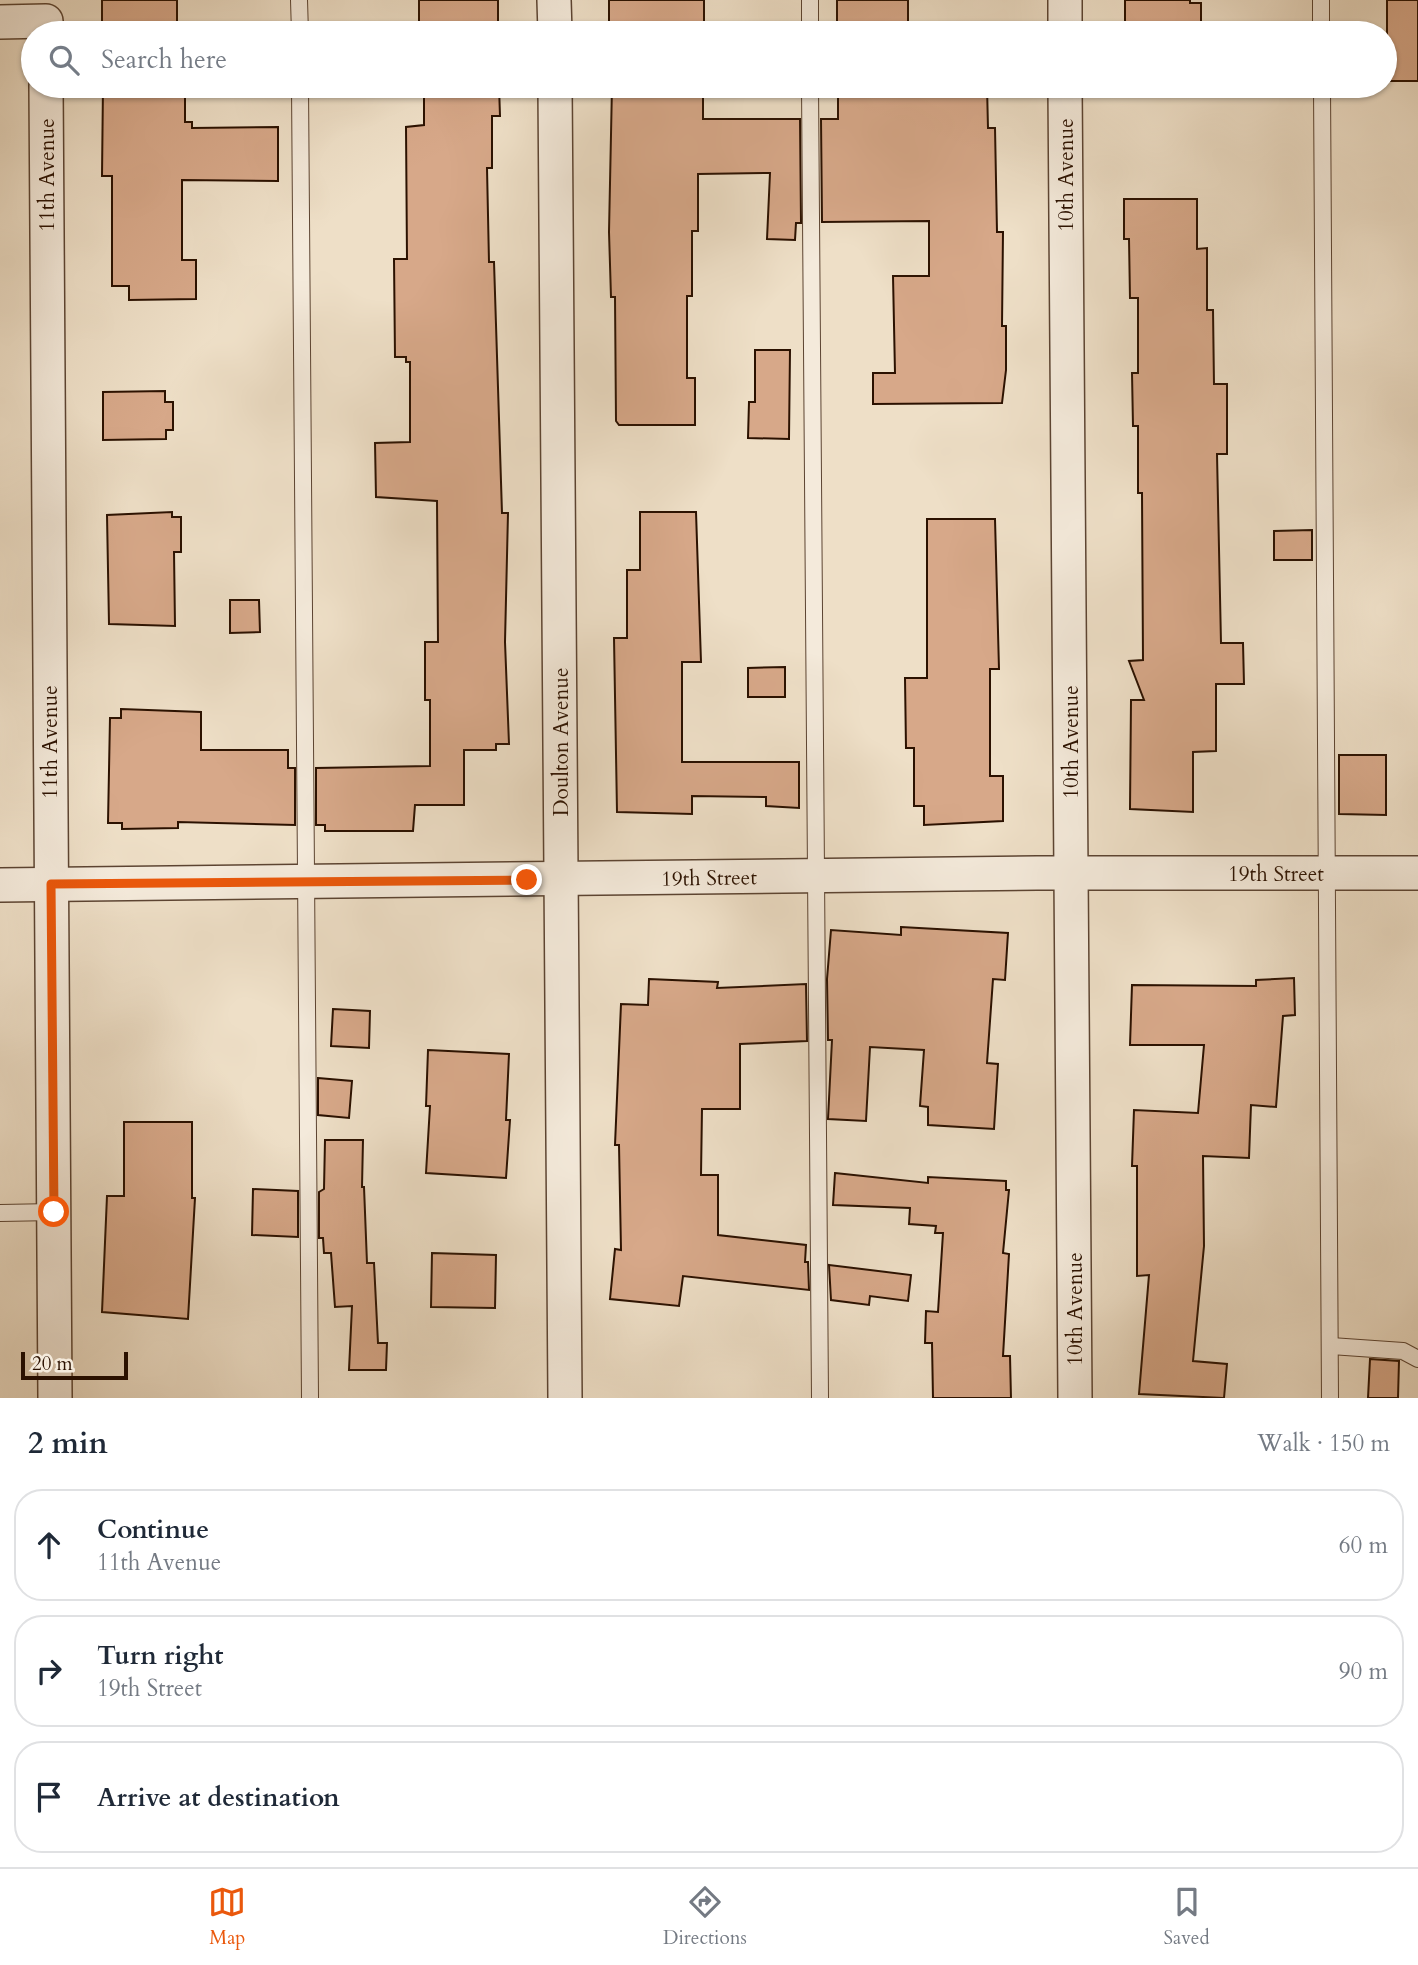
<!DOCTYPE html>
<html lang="en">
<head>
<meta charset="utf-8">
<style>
	body { margin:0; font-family:Cardo,serif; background:#f6f6f7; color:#1f2937 }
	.scale { position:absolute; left:21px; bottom:18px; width:107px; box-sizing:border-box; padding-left:7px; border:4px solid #2b1100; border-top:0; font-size:19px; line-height:24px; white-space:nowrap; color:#2b1100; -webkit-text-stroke:5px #f4eadb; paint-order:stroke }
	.stop { position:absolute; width:21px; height:21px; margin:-16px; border:5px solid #ea580c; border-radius:50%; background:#fff }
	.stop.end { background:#ea580c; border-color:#fff; box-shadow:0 2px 7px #0008 }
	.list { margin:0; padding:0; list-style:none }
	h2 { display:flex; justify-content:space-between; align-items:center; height:91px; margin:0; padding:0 28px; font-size:30px }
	h2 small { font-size:23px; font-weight:400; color:#747a83 }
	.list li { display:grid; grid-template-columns:46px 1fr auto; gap:21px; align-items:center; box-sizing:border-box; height:112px; margin:0 14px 14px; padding:0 14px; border:2px solid #e0e1e3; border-radius:28px }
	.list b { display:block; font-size:26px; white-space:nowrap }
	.list p { margin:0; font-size:23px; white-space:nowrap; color:#747a83 }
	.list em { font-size:23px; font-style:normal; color:#747a83 }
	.icon { flex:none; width:38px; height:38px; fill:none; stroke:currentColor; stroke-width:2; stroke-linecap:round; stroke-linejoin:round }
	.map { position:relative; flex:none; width:1418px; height:1398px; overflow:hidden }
	.search { position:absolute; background:#fff; box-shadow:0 2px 5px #0004; left:21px; right:21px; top:21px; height:77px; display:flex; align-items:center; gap:18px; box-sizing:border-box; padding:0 24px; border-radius:38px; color:#747a83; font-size:26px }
	.sheet { height:469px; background:#fff }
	nav { display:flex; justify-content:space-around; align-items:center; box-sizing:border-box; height:98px; border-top:2px solid #e0e1e3; background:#fff; font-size:19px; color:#747a83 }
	nav a { display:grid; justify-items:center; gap:4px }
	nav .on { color:#ea580c }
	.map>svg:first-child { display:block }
	.building { fill:#d7a889; stroke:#2b1100; stroke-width:2 }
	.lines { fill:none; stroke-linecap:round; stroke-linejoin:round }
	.service-casing { stroke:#5c4432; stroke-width:18 }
	.minor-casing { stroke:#5c4432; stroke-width:36 }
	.service { stroke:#f4eadb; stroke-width:16 }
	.minor { stroke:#f4eadb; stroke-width:33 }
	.route { stroke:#ea580c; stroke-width:9 }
	.labels { text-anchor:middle; stroke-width:7; stroke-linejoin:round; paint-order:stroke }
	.street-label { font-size:21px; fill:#2b1100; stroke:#f4eadb }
</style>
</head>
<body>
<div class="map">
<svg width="1418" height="1398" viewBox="0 0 1418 1398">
	<rect width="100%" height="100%" fill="#eedfc7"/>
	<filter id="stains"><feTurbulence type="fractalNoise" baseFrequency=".00286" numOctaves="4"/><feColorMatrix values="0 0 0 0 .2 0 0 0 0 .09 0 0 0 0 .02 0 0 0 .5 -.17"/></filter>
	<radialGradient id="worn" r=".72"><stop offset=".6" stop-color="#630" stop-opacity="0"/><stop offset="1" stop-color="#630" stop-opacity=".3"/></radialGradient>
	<!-- building -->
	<g class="building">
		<rect x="102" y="0" width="75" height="33"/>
		<rect x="419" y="0" width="79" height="33"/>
		<rect x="609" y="0" width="95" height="33"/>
		<rect x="837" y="0" width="71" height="33"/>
		<path d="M1125,0H1190V3H1201V33H1137V30H1125Z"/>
		<rect x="1387" y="0" width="31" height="81"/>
		<path d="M103,86H185V122H192V128L278,127V181L182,180V260H196V299L129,300V286H112V176H102Z"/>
		<path d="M424,86H499L500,116H492V168H487L489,262H494L502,513H508L505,642L509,744H496V750H464V805H415L413,831H325V825H316V768L430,766V700H425V642H438L437,501L376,497L375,443L410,442V362H406V357H395L394,259H407L406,127L424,125Z"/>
		<path d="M612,86H703V119H800L801,223H796L795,240L767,239L770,173L698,174V231H692V296H687V378H695V425H619L616,421L615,297H611L609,232Z"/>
		<path d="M838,86H987L988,128H995L997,232H1003L1002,326H1006V370L1002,403L873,404V373H895L893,276H929V221L822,222L821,119H838Z"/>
		<rect x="1139" y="86" width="52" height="10"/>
		<path d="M1124,199H1197V249L1207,248V310H1213L1214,384H1227V454H1217L1221,643H1243L1244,684H1216V751L1193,752V812L1130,809L1131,700H1144L1129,661L1143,660L1142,493H1138V426H1133L1132,373H1138V298H1130L1129,239H1124Z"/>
		<path d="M755,350H790L789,439L748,438L749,402H755Z"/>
		<path d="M165,391V402H173V430H166V439L103,440V392Z"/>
		<path d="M172,512V517H181V552H174L175,626L109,624L107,515Z"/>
		<path d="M640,512H696L701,662H682V762H799V808L766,806V797L692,796V814L617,812L614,638H627V570H640Z"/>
		<path d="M927,519H995L999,669H990V776H1003V821L924,825V806H914V748H906L905,678H927Z"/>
		<path d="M1312,530V560H1274V531Z"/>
		<path d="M230,600H259L260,632L230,633Z"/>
		<path d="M785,667V697H748V668Z"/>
		<path d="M121,709L201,712V750H288V768H295V825L178,822V828L122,829V823H108L110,718H121Z"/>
		<path d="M1339,755H1386V815L1339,814Z"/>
		<path d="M901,927L1008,933L1005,980L993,979L987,1063L998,1064L994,1129L928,1125V1107L920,1106L924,1050L870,1047L866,1121L828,1119L832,1040H828L827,979L831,930L901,935Z"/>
		<path d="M1294,978L1295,1015L1283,1016L1276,1107L1251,1105L1249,1158L1203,1156L1204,1246L1193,1361L1227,1364L1224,1398L1139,1394L1149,1275L1137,1276V1166H1132L1134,1110L1198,1113L1204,1045H1130L1132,985L1256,986V980Z"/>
		<path d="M649,979L718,982L717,988L806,984L807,1041L740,1044V1109H702L701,1175H718V1235L806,1245L805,1262H808L809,1290L683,1276L679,1306L610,1299L615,1249L621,1250L619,1145H615L621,1004L648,1005Z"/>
		<path d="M333,1009L370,1011L369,1048L331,1046Z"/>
		<path d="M428,1050L509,1054L506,1120H510L506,1178L426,1173L430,1106H426Z"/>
		<path d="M318,1078L352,1081L349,1118L318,1115Z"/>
		<path d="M124,1122H192V1198H195L188,1319L102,1312L107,1196H124Z"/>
		<path d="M325,1140H363L362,1187H364L367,1263H374L378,1343H387L386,1370H349L352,1306L335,1307L331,1253H324L323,1238H319V1192L324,1189Z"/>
		<path d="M835,1173L928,1183V1177L1006,1181V1190H1009L1003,1253L1009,1254L1003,1356H1010L1011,1398H933L932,1343H925L926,1311L938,1312L943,1233H935L936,1226L909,1224L910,1208L833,1205Z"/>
		<path d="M253,1189L298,1191V1237L252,1235Z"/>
		<path d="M432,1253L496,1255L495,1308L431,1307Z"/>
		<path d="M829,1265L911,1275L908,1301L870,1296L869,1305L831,1300Z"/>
		<path d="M1370,1359L1399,1361L1398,1398H1368Z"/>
	</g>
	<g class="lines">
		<defs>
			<g id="service">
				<path d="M299,0L300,33"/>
				<path d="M810,0V33"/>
				<path d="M1321,0V33"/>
				<path d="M300,86L310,1398"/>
				<path d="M810,86L820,1398"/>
				<path d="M1322,86L1330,1398"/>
				<path d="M0,1213L54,1212"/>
				<path d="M1331,1346L1403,1351L1418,1359"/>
			</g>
			<g id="minor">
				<path d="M554,0L555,33"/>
				<path d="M1065,0V33"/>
				<path d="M0,22L46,21"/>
				<path d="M46,86L55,1398"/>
				<path d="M555,86L565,1398"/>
				<path d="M1065,86L1075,1398"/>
				<path d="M0,885L1037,873H1418"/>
			</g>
		</defs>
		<!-- service casing -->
		<use href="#service" class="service-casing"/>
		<!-- minor casing -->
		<use href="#minor" class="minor-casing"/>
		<!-- service -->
		<use href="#service" class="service"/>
		<!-- minor -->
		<use href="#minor" class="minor"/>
	</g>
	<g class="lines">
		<!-- route -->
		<path class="route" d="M54,1212L51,884L527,880"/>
	</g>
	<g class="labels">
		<!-- street labels -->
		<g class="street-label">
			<text transform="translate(47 175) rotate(-90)" y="7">11th Avenue</text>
			<text transform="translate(1066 175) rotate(-90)" y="7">10th Avenue</text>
			<text transform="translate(50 742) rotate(-90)" y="7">11th Avenue</text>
			<text transform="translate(561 742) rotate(-90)" y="7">Doulton Avenue</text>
			<text transform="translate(1071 742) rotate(-90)" y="7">10th Avenue</text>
			<text x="1276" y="881">19th Street</text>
			<text transform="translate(709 878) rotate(-1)" y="7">19th Street</text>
			<text transform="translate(1075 1309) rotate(-90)" y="7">10th Avenue</text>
		</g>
	</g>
	<rect width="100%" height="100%" filter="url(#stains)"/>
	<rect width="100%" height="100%" fill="url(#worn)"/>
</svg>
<div class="scale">20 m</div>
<div class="stop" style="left:54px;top:1212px"></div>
<div class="stop end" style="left:527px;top:880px"></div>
<div class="search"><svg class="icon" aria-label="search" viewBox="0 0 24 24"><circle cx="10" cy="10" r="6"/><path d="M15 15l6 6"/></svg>Search here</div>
</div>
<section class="sheet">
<h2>2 min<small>Walk · 150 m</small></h2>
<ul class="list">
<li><svg class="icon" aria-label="ahead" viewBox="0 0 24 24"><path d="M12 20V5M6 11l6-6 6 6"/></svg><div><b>Continue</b><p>11th Avenue</p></div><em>60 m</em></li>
<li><svg class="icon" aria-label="right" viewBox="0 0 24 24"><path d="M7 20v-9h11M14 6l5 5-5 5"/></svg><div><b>Turn right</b><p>19th Street</p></div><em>90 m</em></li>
<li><svg class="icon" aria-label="arrive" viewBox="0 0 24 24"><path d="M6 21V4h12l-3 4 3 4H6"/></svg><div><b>Arrive at destination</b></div></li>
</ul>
</section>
<nav>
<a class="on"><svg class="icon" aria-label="map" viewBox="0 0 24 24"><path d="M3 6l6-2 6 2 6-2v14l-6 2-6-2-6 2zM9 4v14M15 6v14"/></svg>Map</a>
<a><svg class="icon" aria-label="directions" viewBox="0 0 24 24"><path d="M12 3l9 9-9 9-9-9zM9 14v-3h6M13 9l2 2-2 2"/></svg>Directions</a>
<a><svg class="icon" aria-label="saved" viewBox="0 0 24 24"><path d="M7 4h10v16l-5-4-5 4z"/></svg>Saved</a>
</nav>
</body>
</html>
